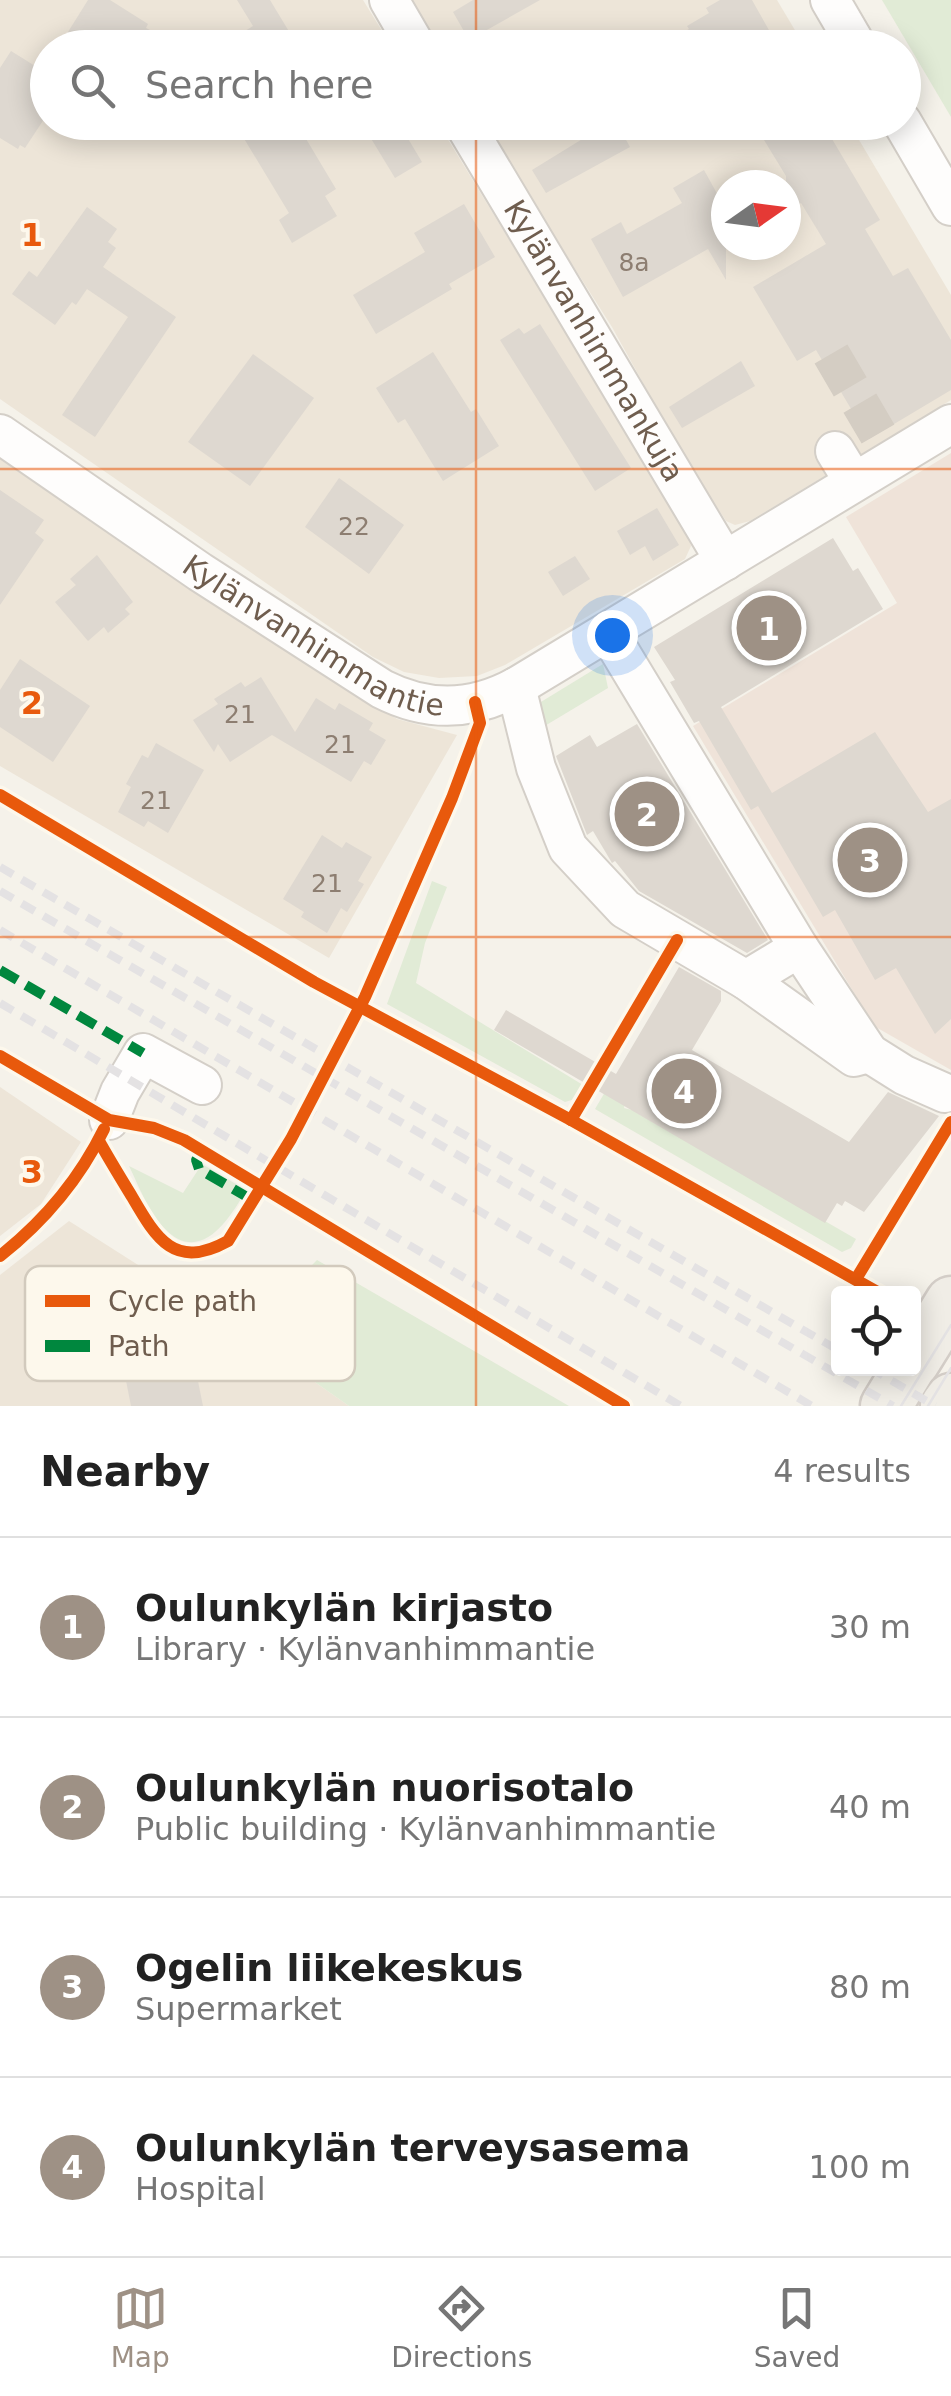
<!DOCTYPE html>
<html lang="en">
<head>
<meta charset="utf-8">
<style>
	body { margin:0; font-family:"DejaVu Sans",sans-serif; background:#f6f6f6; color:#222 }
	.controls { position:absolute; right:30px; bottom:30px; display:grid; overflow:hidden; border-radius:10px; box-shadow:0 5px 25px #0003 }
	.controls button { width:90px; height:90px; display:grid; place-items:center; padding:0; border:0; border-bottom:2px solid #e0e0e0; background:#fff; color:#222; font:50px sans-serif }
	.compass { position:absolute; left:711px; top:170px; width:90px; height:90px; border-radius:50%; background:#fff; box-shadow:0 5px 25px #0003; rotate:76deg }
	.you { position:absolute; left:612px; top:635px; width:35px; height:35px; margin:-25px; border:8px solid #fff; border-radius:50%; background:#1a73e8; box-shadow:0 0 0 15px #1a73e833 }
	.badge { display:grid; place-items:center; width:65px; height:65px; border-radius:50%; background:#9e9185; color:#fff; font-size:32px; font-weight:700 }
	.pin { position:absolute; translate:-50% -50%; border:5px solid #fff; box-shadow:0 2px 10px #0006 }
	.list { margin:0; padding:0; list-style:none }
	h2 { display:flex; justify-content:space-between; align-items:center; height:130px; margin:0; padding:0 40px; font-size:42px }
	h2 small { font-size:32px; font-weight:400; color:#767676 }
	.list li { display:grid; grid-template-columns:65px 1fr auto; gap:30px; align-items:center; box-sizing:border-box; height:180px; padding:0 40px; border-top:2px solid #e0e0e0 }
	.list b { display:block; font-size:38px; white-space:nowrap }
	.list p { margin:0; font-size:32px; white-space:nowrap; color:#767676 }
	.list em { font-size:32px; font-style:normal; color:#767676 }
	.icon { flex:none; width:55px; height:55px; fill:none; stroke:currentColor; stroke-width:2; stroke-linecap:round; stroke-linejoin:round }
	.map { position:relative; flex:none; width:951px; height:1406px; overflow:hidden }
	.search { position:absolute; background:#fff; box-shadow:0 5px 25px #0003; left:30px; right:30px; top:30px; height:110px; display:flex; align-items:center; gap:25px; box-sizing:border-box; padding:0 35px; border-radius:55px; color:#767676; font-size:38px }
	.sheet { height:850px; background:#fff }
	nav { display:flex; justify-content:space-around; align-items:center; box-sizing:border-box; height:140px; border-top:2px solid #e0e0e0; background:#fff; font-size:28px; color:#767676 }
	nav a { display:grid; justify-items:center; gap:5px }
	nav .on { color:#9e9185 }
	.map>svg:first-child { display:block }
	.residential { fill:#ede5d8; fill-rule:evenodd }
	.commercial { fill:#efe3d9 }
	.green { fill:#e1ebd6 }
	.building { fill:#ded8d0 }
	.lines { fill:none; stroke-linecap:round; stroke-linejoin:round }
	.minor-tunnel { stroke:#d4cdc3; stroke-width:38; stroke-dasharray:38 19; stroke-linecap:butt }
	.minor-casing { stroke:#d4cfc8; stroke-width:42 }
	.major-casing { stroke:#d3cdc7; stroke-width:55 }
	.minor { stroke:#fefdfc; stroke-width:38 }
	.major { stroke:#f0ede6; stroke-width:50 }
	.tram { stroke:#e4e2e3; stroke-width:2.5 }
	.rail { stroke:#e4e2e3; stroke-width:8; stroke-dasharray:15 10; stroke-linecap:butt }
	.quiet { stroke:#00873e; stroke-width:10; stroke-dasharray:20 10; stroke-linecap:butt }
	.cycleway-casing { stroke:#fdf8ec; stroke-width:19 }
	.cycleway { stroke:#e8590c; stroke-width:12 }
	.grid { fill:none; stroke:#e8590c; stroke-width:2.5; stroke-opacity:0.55 }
	.labels { text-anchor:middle; stroke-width:8; stroke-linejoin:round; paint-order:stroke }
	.number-label { font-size:25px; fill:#8d7e71 }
	.street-label { font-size:30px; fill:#6f5d4e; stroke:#fdf8ec }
	.key { fill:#fdf8ec; stroke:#d2cabd; stroke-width:2.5 }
	.key-label { font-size:28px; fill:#6f5d4e }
	.grid-label { font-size:32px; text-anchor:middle; font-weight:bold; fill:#e8590c; stroke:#fdf8ec; stroke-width:8; stroke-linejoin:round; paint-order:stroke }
</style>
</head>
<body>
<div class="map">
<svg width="951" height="1406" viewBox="0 0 951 1406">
	<rect width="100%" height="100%" fill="#f5f2ea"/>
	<!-- residential -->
	<g class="residential">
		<path d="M0,0H363L392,47L48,48V122L438,123L687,532L691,546L685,559L505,665L477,676L439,678L404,672L373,657L0,399Z"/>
		<path d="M408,0H777L805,47H437Z"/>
		<path d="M482,123H849L951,295V400L750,521L735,525L726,521L679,448L612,327ZM726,185H786V245H726Z"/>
		<path d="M0,459L132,550L397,719L457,735L329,958L0,766Z"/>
		<path d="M0,1087L81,1142L41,1204L0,1236Z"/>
		<path d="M69,1221L245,1333L349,1406H0V1275Z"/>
	</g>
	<!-- commercial -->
	<path class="commercial" d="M951,453V1070L874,1026L693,726L897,603L846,517Z"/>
	<!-- green -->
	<g class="green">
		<path d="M882,0H951V117Z"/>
		<path d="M603,664L608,688L543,727L536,705Z"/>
		<path d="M432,881L447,887L425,943L416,983L583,1085L575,1099L565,1102L387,1004Z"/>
		<path d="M605,1092L625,1104L624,1108L632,1110L856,1239L851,1248L842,1252L595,1109Z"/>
		<path d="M202,1164L246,1190C230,1219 200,1266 164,1228C148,1212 139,1186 129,1166L183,1193Z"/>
		<path d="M317,1260L569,1406H349L245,1333Z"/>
	</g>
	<!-- building -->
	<g class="building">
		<path d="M88,0H110L148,24L146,28L152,31L141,48H58Z"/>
		<path d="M237,0H270L299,48H218L253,26Z"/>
		<path d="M473,0H540L469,40L453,12Z"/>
		<path d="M720,0H752L779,48H657L689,29L687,26L709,13L706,8Z"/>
		<path d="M11,51L48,74V113L25,148L20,145L18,149L0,138V68Z"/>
		<path d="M234,122H296L336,189L325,196L337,216L292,243L279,220L289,213Z"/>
		<path d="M361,122H398L422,162L395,178Z"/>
		<path d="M575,122H616L630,147L546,193L532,170L584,138Z"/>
		<path d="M793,122H822L880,220L865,229L893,276L908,268L951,340V390L869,439L816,350L797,361L753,287L826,244L801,203L786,212V176L764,140Z"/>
		<path d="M704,170L726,210V280L708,249L623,297L591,239L621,222L627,234L682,203L673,188Z"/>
		<path d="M464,204L495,257L449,284L452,289L376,334L353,295L425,252L414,233Z"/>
		<path d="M87,207L117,229L108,242L116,248L103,267L176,317L95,437L62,415L128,317L87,289L76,305L72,302L55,325L12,294L29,271L37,277Z"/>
		<path d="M540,324L631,468L595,491L500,340L519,328L524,334Z"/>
		<path d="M433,352L471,412L476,409L499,446L443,481L405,419L398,423L376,388Z"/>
		<path d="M253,354L314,398L250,486L188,442Z"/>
		<path d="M741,361L755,386L682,428L669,407Z"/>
		<path d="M339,478L404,525L369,574L305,527Z"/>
		<path d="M0,490L44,520L35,533L44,540L0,605Z"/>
		<path d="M657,508L679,545L653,561L645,546L630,555L617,531Z"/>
		<path d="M833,538L853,571L858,568L883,609L721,707L772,793L875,732L928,812L951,799V1019L935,1034L896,968L875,980L835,910L823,917L758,806L751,810L699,721L694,723L670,682L675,680L654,647Z"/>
		<path d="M97,555L133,602L125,609L130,614L108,633L104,627L88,641L55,602L76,585L70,579Z"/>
		<path d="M575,556L590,579L563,596L548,572Z"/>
		<path d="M20,659L90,706L53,762L0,727V690Z"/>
		<path d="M261,677L295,732L316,698L335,710L339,703L373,723L369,730L386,740L371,765L364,761L351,782L272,735L230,762L218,744L214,752L193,720L218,704L214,699L241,682L245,687Z"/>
		<path d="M637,724L768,940L747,953L639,891L615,861L612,863L593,831L587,835L556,756L590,735L597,747Z"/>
		<path d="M156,743L204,770L168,833L148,821L144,827L118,812L131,787L126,784L142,755L148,758Z"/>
		<path d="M322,835L342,848L346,842L372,857L358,881L364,884L347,912L341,908L327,933L301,917L304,912L283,899Z"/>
		<path d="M679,967L721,991V1001L692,1050L849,1142L888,1092L939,1116L864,1212L845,1201L842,1206L837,1203L825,1223L494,1030L506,1010L616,1074Z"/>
		<path d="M186,1322L203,1406H131L117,1335Z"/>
	</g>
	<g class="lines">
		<!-- minor-tunnel -->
		<path class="minor-tunnel" d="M831,354L878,434"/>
		<defs>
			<g id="minor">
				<path d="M389,0L417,48"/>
				<path d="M830,0L858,48"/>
				<path id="s1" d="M463,122L725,561"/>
				<path d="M902,122L951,206"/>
				<path id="s2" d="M0,434L200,572L382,689C427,712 472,711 516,687L951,424"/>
				<path d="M835,451L854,482"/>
				<path d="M516,687L536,768L568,848L625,909L746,980L799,948L608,632"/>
				<path d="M799,948L869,1053L904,1075L945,1093"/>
				<path d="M746,980L854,1057L869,1053"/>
				<path d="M109,1120L120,1092L143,1053L202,1085"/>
			</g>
			<g id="major">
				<path d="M914,1362L951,1302"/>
				<path d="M886,1406L909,1368"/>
				<path d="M946,1406L951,1399"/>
			</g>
		</defs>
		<!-- minor casing -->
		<use href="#minor" class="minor-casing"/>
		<!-- major casing -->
		<use href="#major" class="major-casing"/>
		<!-- minor -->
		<use href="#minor" class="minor"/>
		<!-- major -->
		<use href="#major" class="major"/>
		<!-- tram -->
		<g class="tram">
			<path d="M901,1406L951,1325"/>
			<path d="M928,1406L951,1368"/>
		</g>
		<!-- rail -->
		<g class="rail">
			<path d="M0,867L838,1350"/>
			<path d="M0,891L893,1406"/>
			<path d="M0,930L812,1406"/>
			<path d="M0,1003L681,1406"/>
			<path d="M870,1368L935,1406"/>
		</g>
		<!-- quiet -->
		<g class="quiet">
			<path d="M0,970L143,1053"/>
			<path d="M202,1151L196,1160L199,1169L254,1201"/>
		</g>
		<defs>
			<g id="cycleway">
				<path d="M0,795L314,982L571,1120L881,1294"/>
				<path d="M0,1056L109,1120L154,1128L184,1140L624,1406"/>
				<path d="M571,1120L677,940"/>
				<path d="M99,1141C109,1159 120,1177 131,1195C156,1238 174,1271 228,1241L291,1139L365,997L452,798L480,723L475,702"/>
				<path d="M0,1256C43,1222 80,1178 104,1129"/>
				<path d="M856,1279L951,1122"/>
			</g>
		</defs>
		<!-- cycleway casing -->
		<use href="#cycleway" class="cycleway-casing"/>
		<!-- cycleway -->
		<use href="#cycleway" class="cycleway"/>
	</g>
	<!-- grid -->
	<path class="grid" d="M476,0V48M476,122V1406M0,469H951M0,937H951"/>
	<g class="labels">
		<!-- number labels -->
		<g class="number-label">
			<text x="634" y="271">8a</text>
			<text x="354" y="535">22</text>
			<text x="240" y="723">21</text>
			<text x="340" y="753">21</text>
			<text x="156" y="809">21</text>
			<text x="327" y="892">21</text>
		</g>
		<!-- street labels -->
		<g class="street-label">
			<text dy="10" stroke="none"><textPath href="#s1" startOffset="255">Kylänvanhimmankuja</textPath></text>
			<text dy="10" stroke="none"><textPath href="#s2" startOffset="375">Kylänvanhimmantie</textPath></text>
		</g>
	</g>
	<!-- legend -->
	<rect x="25" y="1266" width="330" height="115" rx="15" class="key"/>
	<rect x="45" y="1295" width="45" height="12" fill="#e8590c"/>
	<rect x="45" y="1340" width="45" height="12" fill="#00873e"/>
	<g class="key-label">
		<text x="108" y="1311">Cycle path</text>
		<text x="108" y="1356">Path</text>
	</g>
	<g class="grid-label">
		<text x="32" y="246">1</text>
		<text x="32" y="714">2</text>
		<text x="32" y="1183">3</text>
	</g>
</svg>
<div class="controls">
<button><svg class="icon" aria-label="locate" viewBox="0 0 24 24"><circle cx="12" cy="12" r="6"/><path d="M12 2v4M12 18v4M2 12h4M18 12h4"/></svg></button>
</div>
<svg class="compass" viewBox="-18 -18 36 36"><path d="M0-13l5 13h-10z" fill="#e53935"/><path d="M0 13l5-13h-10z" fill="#767676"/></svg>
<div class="you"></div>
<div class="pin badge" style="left:769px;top:628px">1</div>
<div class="pin badge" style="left:647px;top:814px">2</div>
<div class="pin badge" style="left:870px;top:860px">3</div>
<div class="pin badge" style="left:684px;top:1091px">4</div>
<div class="search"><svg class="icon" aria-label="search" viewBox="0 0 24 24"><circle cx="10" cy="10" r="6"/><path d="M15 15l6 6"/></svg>Search here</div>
</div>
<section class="sheet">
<h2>Nearby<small>4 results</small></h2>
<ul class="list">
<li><span class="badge">1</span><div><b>Oulunkylän kirjasto</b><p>Library · Kylänvanhimmantie</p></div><em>30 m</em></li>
<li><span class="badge">2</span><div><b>Oulunkylän nuorisotalo</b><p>Public building · Kylänvanhimmantie</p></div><em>40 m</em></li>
<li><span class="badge">3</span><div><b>Ogelin liikekeskus</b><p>Supermarket</p></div><em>80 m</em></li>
<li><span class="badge">4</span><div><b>Oulunkylän terveysasema</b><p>Hospital</p></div><em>100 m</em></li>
</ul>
</section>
<nav>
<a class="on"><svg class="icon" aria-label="map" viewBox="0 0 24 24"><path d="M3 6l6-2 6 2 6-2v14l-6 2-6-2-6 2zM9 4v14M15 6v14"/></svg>Map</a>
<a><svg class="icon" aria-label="directions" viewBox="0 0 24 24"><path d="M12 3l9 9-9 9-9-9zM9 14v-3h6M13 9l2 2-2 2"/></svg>Directions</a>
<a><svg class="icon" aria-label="saved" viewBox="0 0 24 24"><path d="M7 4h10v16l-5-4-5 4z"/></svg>Saved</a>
</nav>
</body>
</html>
